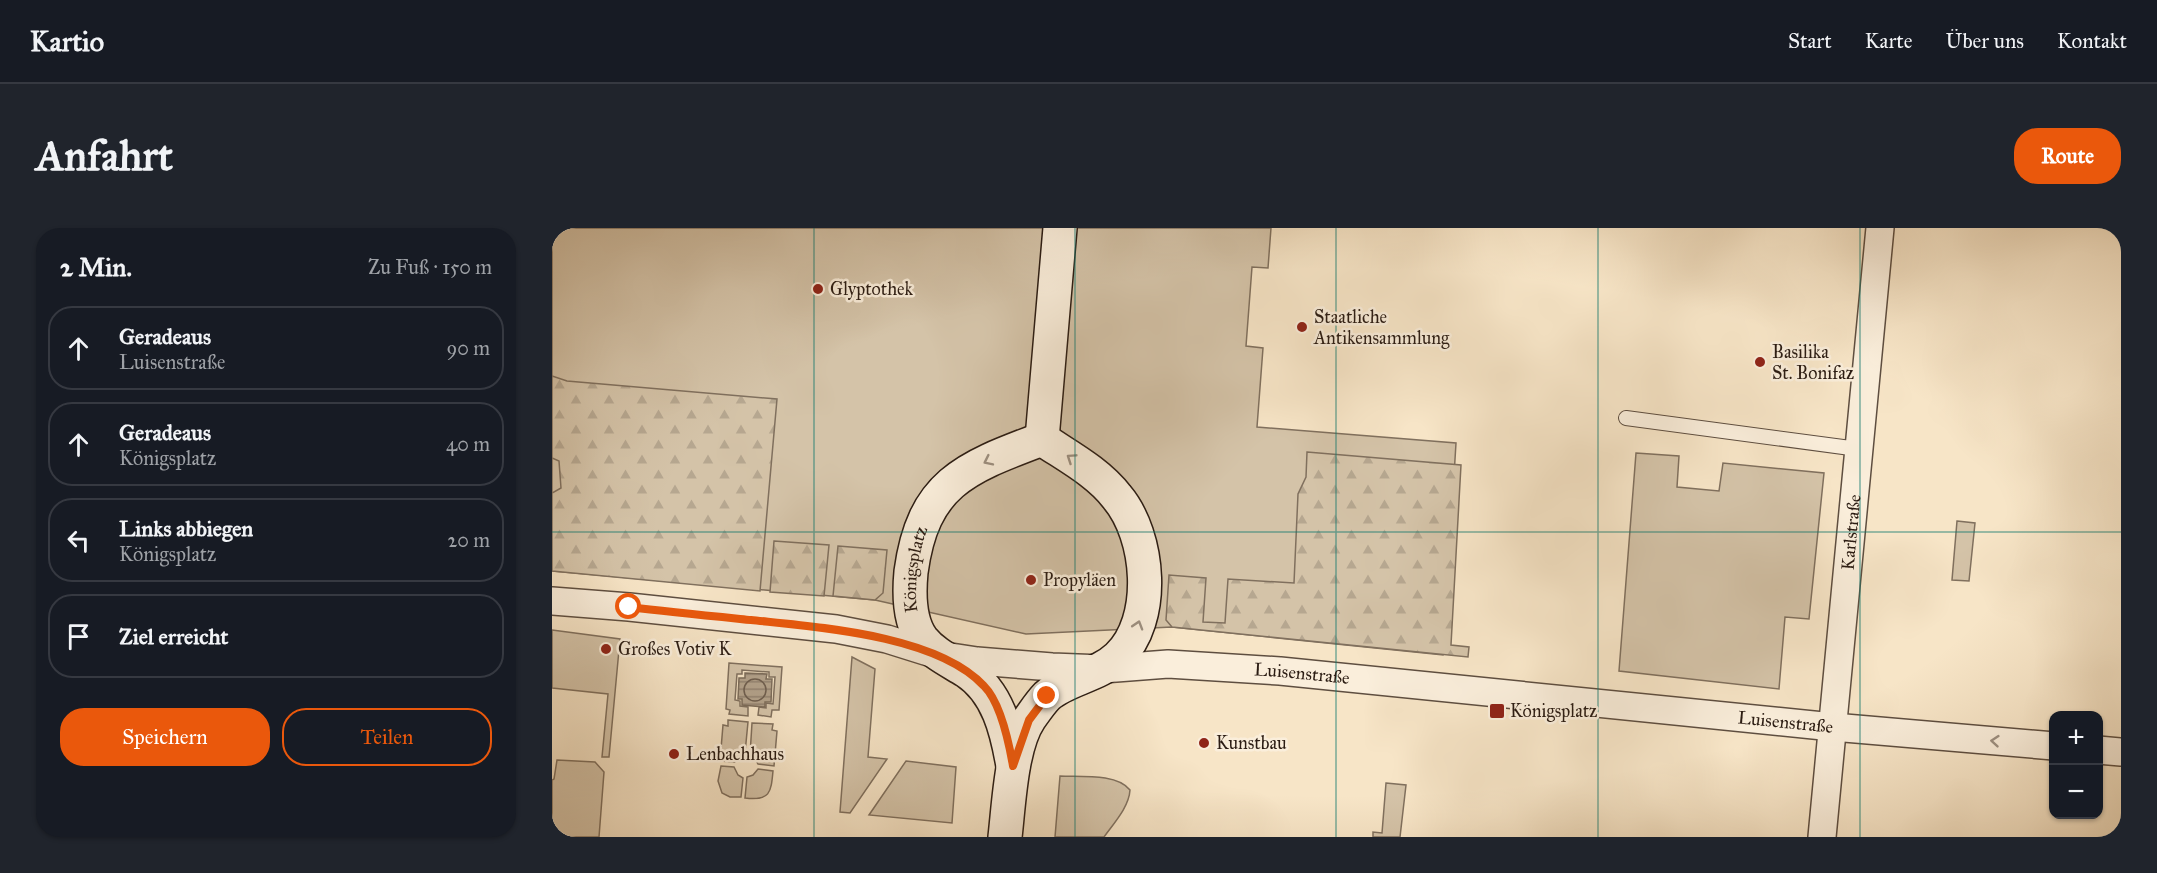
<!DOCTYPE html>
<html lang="de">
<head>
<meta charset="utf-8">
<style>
	body { margin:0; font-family:"IM FELL Great Primer",serif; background:#20242c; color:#f1f3f6 }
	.controls { position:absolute; right:18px; bottom:18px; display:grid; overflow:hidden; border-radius:12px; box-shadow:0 2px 4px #0004 }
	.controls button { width:54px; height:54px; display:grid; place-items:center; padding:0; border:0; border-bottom:2px solid #363941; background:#171b24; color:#f1f3f6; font:30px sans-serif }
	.stop { position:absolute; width:18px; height:18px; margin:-14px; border:4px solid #ea580c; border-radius:50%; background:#fff }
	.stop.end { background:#ea580c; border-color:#fff; box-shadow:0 2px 6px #0008 }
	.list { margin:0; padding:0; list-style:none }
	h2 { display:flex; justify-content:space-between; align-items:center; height:78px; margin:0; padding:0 24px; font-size:26px }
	h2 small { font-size:20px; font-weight:400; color:#9ea1a6 }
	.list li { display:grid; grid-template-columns:39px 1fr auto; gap:18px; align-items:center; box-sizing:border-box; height:84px; margin:0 12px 12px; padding:0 12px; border:2px solid #363941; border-radius:24px }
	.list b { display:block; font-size:22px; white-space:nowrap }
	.list p { margin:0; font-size:20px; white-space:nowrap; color:#9ea1a6 }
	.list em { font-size:20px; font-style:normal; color:#9ea1a6 }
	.actions { display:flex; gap:12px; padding:18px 24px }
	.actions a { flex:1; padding:14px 0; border:2px solid #ea580c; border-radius:24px; text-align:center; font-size:21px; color:#ea580c }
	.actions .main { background:#ea580c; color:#fff }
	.icon { flex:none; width:33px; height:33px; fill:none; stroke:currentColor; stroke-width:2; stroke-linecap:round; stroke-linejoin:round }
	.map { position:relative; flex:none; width:1569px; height:609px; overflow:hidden; border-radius:24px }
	header { display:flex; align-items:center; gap:36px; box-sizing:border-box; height:84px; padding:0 30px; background:#171b24; border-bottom:2px solid #363941 }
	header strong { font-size:28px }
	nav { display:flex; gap:33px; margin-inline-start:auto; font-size:21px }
	.intro { display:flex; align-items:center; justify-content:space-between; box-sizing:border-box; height:144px; padding:0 36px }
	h1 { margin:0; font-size:42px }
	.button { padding:15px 27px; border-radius:24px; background:#ea580c; color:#fff; font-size:21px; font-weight:700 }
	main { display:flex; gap:36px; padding:0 36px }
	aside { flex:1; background:#171b24; border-radius:24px; box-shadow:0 2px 4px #0004 }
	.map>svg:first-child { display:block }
	.green { fill:#d4c3a8; stroke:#80705e; stroke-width:1.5 }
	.forest { fill:url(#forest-firs); stroke:#80705e; stroke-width:1.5 }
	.water { fill:url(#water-rules); stroke:#7c6c5a; stroke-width:1.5 }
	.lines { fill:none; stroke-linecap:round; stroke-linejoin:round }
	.shore { stroke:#6e5e4e; stroke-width:1.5 }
	.service-casing { stroke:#5e4e40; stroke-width:16 }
	.minor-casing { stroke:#5e4e40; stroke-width:30 }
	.secondary-casing { stroke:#2b1c13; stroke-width:36 }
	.service { stroke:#faeedb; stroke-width:14 }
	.minor { stroke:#faeedb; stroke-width:27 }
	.secondary { stroke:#faeedb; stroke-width:33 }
	.oneway { stroke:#9d9081 }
	.route { stroke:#ea580c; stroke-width:8 }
	.grid { fill:none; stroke:#0f766e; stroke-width:1.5; stroke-opacity:0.55 }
	.poi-dot { fill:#8f2418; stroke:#faeedb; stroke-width:2 }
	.labels { text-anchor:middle; stroke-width:5; stroke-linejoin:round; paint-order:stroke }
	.poi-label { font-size:18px; fill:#2b1c13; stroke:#faeedb; text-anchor:start }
	.street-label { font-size:18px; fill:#2b1c13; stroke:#faeedb }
</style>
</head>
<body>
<header>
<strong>Kartio</strong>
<nav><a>Start</a><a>Karte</a><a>Über uns</a><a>Kontakt</a></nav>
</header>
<div class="intro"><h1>Anfahrt</h1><a class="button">Route</a></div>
<main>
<aside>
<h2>2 Min.<small>Zu Fuß · 150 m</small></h2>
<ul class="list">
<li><svg class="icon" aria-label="ahead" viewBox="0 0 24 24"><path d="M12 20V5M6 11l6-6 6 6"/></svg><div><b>Geradeaus</b><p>Luisenstraße</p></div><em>90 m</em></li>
<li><svg class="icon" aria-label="ahead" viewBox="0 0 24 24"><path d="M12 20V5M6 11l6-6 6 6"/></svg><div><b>Geradeaus</b><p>Königsplatz</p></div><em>40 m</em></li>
<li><svg class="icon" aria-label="left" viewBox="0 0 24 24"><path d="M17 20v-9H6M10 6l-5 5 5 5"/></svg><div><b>Links abbiegen</b><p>Königsplatz</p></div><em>20 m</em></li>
<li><svg class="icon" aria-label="arrive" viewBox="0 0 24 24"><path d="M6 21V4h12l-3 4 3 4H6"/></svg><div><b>Ziel erreicht</b></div></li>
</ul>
<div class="actions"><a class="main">Speichern</a><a>Teilen</a></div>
</aside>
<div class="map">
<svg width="1569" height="609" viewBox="0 0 1569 609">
	<defs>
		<pattern id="forest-firs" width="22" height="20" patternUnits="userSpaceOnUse" patternTransform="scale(1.5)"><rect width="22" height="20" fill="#d4c3a8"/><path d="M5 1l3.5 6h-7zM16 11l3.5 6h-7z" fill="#b6a790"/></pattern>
		<pattern id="water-rules" width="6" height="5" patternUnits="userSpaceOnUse" patternTransform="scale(1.5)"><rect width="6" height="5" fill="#b2a18a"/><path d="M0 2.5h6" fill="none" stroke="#918270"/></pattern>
	</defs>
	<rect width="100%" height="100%" fill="#f7e5c7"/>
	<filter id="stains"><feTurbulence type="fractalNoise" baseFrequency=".00333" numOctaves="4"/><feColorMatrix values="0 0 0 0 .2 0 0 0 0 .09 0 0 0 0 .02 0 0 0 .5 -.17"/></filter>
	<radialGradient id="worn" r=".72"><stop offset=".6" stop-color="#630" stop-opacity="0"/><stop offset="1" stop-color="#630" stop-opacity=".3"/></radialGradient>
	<!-- green -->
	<g class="green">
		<path d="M0,0H719L716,40L700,39L694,118L711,120L705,199L904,215L891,427L620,399L474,406L323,372L0,343Z"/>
		<path d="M1084,225L1127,228L1125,259L1167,263L1171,235L1272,245L1257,391L1233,389L1227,461L1067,443Z"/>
		<path d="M1405,293L1423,295L1417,353L1400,352Z"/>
		<path d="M0,402L68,411L57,529H50L56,466L0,460Z"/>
		<path d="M300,429L323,441L316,529L335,531L298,585L288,584Z"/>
		<path d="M177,435L230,439L227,482H220L219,489L206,487L207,479L214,480V475L221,476L223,449H217V444L190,442V446H185L183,472L188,473V478L196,479V488L177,486L178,482L174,481Z"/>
		<path d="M176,492L196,494L193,525L188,527L183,534L168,533L171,497L176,498Z"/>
		<path d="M200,495L221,496L220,502L225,503L222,538L206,536L202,529L198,527Z"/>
		<path d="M5,532L43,534L52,544L47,609H0V552L2,551Z"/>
		<path d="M354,533L404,539L400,595L317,587Z"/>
		<path d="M169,538L182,539L186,547L191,550L189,569H178L170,565L166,553Z"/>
		<path d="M206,541L221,543C219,565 218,573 193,570L195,549L201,547Z"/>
		<path d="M508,548C528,549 565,545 578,562C577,579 562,595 552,609H503Z"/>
		<path d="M834,555L854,557L848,609H821V604L830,605Z"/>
	</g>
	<!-- forest -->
	<g class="forest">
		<path d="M0,148L15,153L225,171L208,363L0,343V265L9,260L7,233L0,230Z"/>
		<path d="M755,224L909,237L899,417L917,419L916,429L620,399L614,392L617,347L654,350L651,394L673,395L676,351L742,355L746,266L754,249Z"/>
		<path d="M222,313L277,317L272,368L218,364Z"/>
		<path d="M286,318L335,322L331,365L323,372L281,368Z"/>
	</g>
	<!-- water -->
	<path class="water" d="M193,445L215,446L214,451H220L219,474H213V479L190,477V471H186L187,450H193Z"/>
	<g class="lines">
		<!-- shore -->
		<circle class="shore" cx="203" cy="462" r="11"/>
		<defs>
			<path id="service" d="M1074,190L1306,221"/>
			<g id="minor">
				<path id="s1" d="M0,373L77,379L284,401L335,411L386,427L425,433L500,439L551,441L616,436L728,443L1281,499L1502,518"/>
				<path d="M1546,522L1569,524"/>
				<path id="s2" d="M1270,609L1328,0"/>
			</g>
			<g id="secondary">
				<path d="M490,211L508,0"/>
				<path id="s3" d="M461,538C455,503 446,464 414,443C398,433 382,426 370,411C357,393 357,365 359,344C371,255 413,240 490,211"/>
				<path d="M453,609C457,575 459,518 478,490C483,483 489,474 495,468C514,451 546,448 566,429C605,392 598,308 565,269C546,244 515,228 490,211"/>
			</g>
		</defs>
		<!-- service casing -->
		<use href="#service" class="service-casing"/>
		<!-- minor casing -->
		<use href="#minor" class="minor-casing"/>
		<!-- secondary casing -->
		<use href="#secondary" class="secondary-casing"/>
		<!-- service -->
		<use href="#service" class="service"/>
		<!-- minor -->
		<use href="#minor" class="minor"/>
		<!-- secondary -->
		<use href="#secondary" class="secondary"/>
	</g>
	<!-- one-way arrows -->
	<defs><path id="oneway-chevron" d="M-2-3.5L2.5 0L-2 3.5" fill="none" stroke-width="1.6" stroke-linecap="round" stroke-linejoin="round" transform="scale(1.5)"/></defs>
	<g class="oneway">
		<use href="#oneway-chevron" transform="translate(519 230) rotate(-146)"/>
		<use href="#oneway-chevron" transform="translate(436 233) rotate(154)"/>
		<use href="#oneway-chevron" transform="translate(586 397) rotate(-73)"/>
		<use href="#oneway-chevron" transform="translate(1443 513) rotate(-175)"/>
	</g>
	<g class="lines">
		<!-- route -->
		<path class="route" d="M77,379C118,384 159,388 199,392C265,399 385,407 432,458C449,475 457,515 461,538L477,492L495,468"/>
	</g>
	<!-- grid -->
	<path class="grid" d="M262,0V609M523,0V609M784,0V609M1046,0V609M1308,0V609M0,304H1569"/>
	<!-- markers -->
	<g class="poi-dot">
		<circle cx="266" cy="61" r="6"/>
		<circle cx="750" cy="99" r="6"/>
		<circle cx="1208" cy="134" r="6"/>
		<circle cx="479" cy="352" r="6"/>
		<circle cx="54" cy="421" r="6"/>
		<rect x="937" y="475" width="16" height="16" rx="3"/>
		<circle cx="652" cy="515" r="6"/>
		<circle cx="122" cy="526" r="6"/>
	</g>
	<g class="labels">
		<!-- poi labels -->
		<g class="poi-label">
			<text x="278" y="67">Glyptothek</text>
			<text x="762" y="95">Staatliche<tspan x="762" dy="21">Antikensammlung</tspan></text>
			<text x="1220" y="130">Basilika<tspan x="1220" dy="21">St. Bonifaz</tspan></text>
			<text x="491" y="358">Propyläen</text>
			<text x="66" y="427">Großes Votiv K</text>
			<text x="958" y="489">Königsplatz</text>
			<text x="664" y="521">Kunstbau</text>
			<text x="134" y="532">Lenbachhaus</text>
		</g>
		<!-- street labels -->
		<g class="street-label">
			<text dy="6" stroke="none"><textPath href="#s2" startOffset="306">Karlstraße</textPath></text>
			<text dy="6" stroke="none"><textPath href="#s3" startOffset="236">Königsplatz</textPath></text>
			<text dy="6" stroke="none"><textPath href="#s1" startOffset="756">Luisenstraße</textPath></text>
			<text dy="6" stroke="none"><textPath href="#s1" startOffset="1242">Luisenstraße</textPath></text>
		</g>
	</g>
	<rect width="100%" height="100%" filter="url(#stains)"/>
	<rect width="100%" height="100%" fill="url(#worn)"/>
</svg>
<div class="controls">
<button>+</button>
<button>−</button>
</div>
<div class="stop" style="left:77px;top:379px"></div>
<div class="stop end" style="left:495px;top:468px"></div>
</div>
</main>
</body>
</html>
